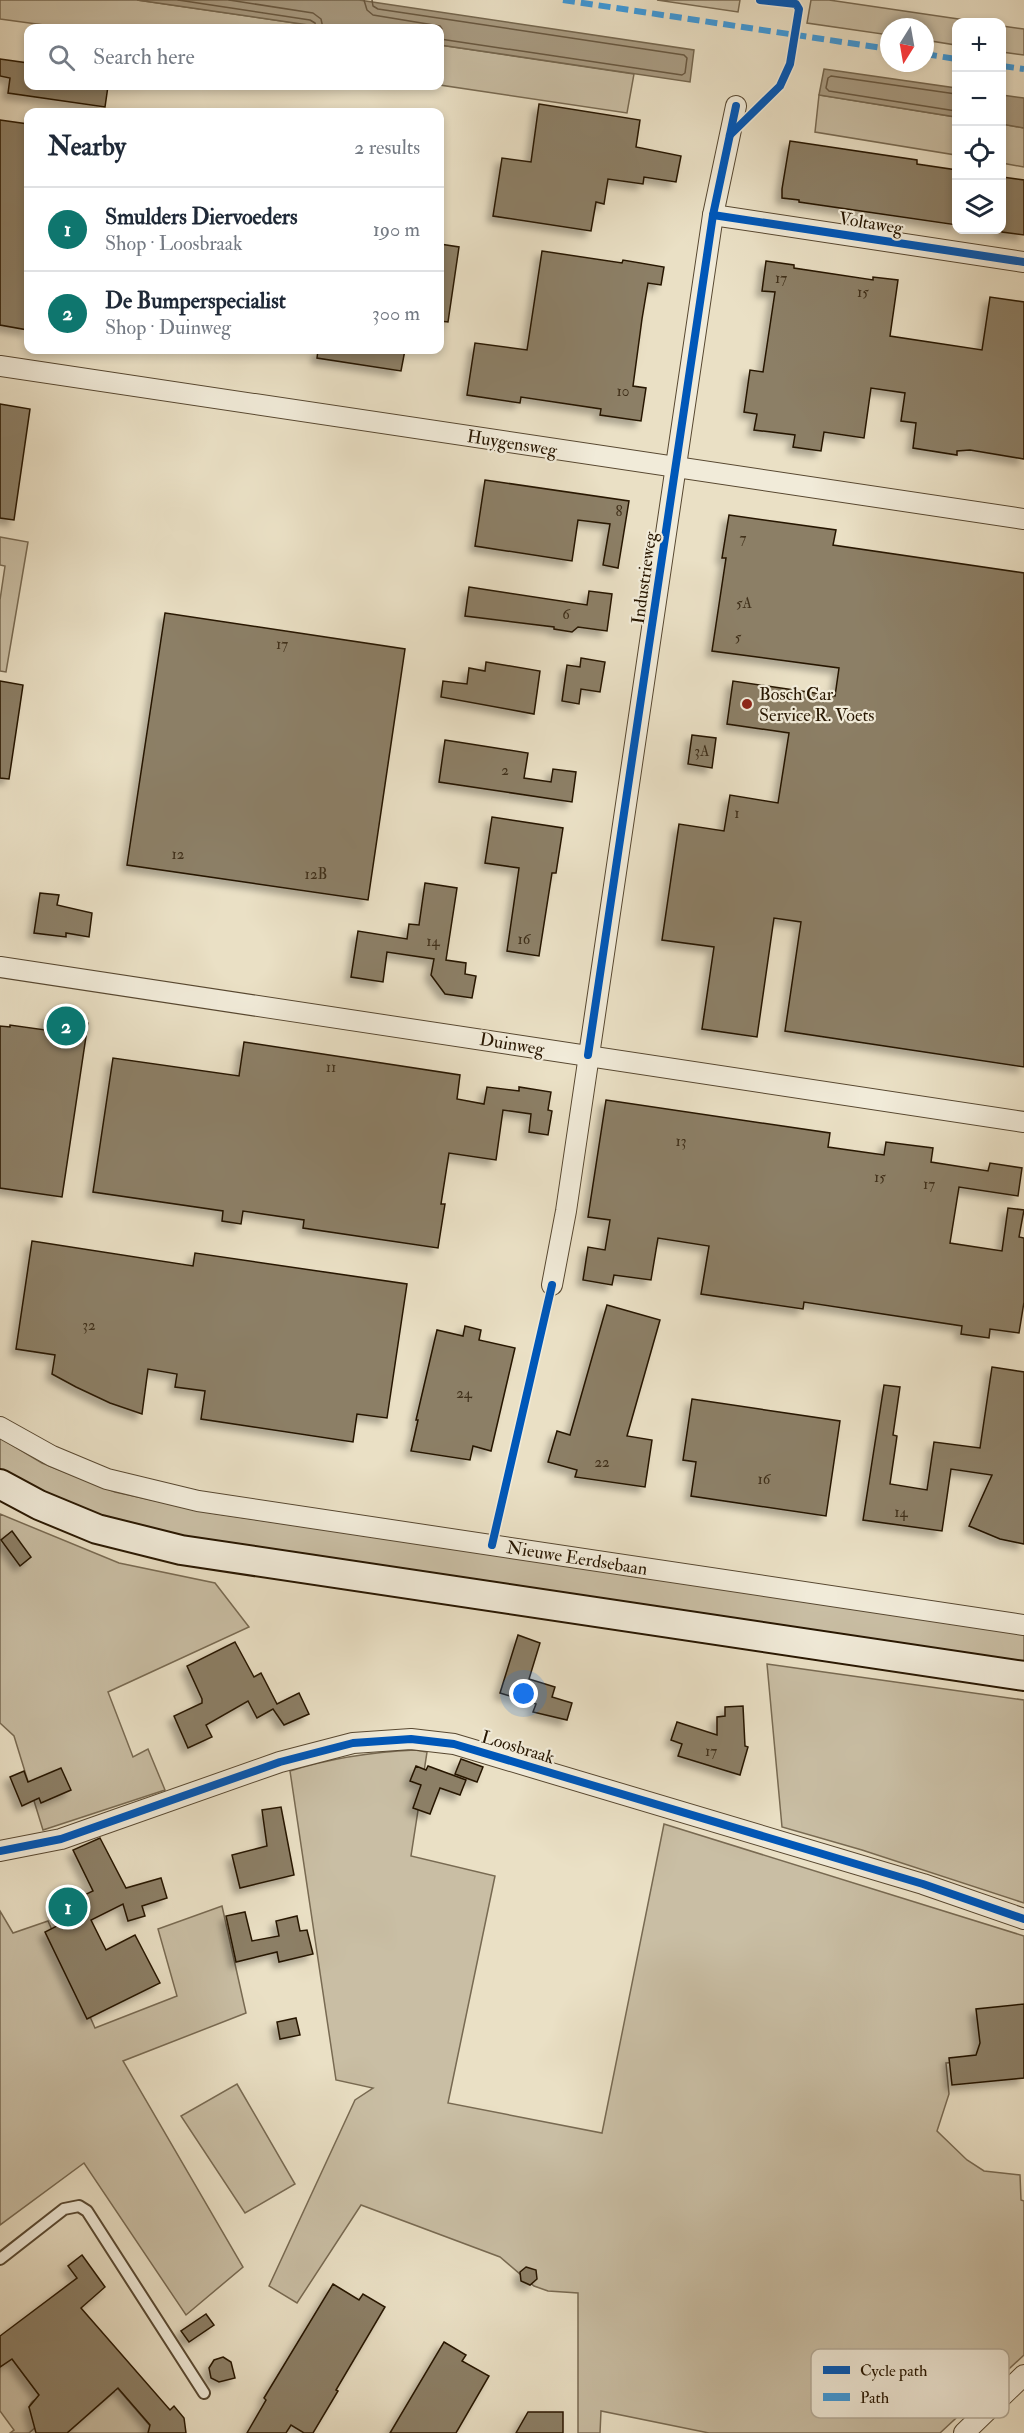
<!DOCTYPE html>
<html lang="en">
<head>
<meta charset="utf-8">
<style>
	body { margin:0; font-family:"IM FELL Double Pica",serif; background:#f6f6f7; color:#1f2937 }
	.controls { position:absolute; right:18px; top:18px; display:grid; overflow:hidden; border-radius:12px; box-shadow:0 3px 9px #0003 }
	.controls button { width:54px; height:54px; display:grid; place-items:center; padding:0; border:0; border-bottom:2px solid #e0e1e3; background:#fff; color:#1f2937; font:30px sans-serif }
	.compass { position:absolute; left:880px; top:18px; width:54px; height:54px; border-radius:50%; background:#fff; box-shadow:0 3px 9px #0003; rotate:191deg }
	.you { position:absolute; left:524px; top:1694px; width:21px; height:21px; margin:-15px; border:4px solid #fff; border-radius:50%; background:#1a73e8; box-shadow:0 0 0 9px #1a73e833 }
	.badge { display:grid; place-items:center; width:39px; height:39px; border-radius:50%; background:#0f766e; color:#fff; font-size:20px; font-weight:700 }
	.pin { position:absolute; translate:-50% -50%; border:3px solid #fff; box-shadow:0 2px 6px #0006 }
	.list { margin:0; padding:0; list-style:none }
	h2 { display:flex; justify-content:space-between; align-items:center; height:78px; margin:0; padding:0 24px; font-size:26px }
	h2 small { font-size:20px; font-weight:400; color:#747a83 }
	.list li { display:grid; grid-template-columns:39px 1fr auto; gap:18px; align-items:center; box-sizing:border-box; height:84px; padding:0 24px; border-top:2px solid #e0e1e3 }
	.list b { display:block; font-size:22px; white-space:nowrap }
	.list p { margin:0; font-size:20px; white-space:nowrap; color:#747a83 }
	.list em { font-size:20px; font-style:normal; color:#747a83 }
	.icon { flex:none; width:33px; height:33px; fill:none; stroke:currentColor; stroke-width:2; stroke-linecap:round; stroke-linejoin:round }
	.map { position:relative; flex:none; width:1024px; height:2433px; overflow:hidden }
	.search { position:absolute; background:#fff; box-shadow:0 3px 9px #0003; left:24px; top:24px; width:420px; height:66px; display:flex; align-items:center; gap:15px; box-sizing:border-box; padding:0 21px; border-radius:12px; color:#747a83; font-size:22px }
	.panel { position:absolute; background:#fff; box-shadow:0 3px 9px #0003; left:24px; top:108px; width:420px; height:246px; border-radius:12px }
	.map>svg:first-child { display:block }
	.green { fill:#c9bea4; stroke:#786a52; stroke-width:1.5 }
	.water { fill:#a89b82; stroke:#74664e; stroke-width:1.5 }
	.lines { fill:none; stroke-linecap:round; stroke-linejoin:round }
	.shore { stroke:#685841; stroke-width:1.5 }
	.building { fill:#8c7f66; stroke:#271600; stroke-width:1.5; filter:url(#shadow) }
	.service-casing { stroke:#584831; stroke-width:14 }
	.minor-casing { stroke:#584831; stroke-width:22 }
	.secondary-casing { stroke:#271600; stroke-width:32 }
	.service { stroke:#f1ebd9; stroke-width:10 }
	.minor { stroke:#f1ebd9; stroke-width:20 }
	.secondary { stroke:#f1ebd9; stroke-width:28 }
	.quiet { stroke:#3d9adc; stroke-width:6; stroke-dasharray:12 6; stroke-linecap:butt }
	.cycleway-casing { stroke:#f1ebd9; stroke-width:11 }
	.cycleway { stroke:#0057b8; stroke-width:8 }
	.poi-dot { fill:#8f2418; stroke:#f1ebd9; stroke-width:2 }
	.labels { text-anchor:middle; stroke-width:4.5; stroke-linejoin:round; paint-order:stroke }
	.number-label { font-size:15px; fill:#40301a }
	.street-label { font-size:18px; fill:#271600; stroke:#f1ebd9 }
	.poi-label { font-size:18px; fill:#271600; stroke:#f1ebd9; text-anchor:start }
	.key { fill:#f1ebd9; stroke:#b4ab98; stroke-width:1.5 }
	.key-label { font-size:16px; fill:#271600 }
</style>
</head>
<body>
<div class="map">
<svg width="1024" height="2433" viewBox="0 0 1024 2433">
	<defs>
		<filter id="shadow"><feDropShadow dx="-5.5" dy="5.5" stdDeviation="3" flood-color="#0004"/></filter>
	</defs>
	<rect width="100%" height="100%" fill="#eae0c5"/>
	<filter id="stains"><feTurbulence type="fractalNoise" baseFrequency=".00333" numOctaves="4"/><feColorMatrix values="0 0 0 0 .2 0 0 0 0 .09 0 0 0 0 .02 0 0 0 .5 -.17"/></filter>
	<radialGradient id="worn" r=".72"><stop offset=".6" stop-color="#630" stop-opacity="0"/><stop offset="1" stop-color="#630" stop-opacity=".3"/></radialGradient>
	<!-- green -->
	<g class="green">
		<path d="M0,0H137L329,28H66L0,19Z"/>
		<path d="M657,0H740L738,12Z"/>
		<path d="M811,0H829L979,22H956V45L925,40V27H889V35L807,23Z"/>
		<path d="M1002,26L1024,29V55L1002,52Z"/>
		<path d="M440,45L634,74L627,113L440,85Z"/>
		<path d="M819,95L956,117V155L815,132Z"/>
		<path d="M1002,124L1024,128V167L1002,163Z"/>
		<path d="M0,537L28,542L6,672L0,671V600L5,566L0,565Z"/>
		<path d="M0,1438L42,1463L115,1492L212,1513L1024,1632V1665L220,1545L83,1512L0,1473Z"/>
		<path d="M0,1514L119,1563L215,1583L249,1627L108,1692L133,1757L148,1749L165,1790L43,1830L14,1736L0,1723Z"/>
		<path d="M767,1664L1024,1700V1903L862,1850L782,1827Z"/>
		<path d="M415,1750L427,1752L411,1856L495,1876L448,2103L602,2133L664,1824L1024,1936V2009L990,2060L946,2063L949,2094L937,2131L967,2160L984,2171L1020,2175L1021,2200L1024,2201V2355L940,2433H709L601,2411L600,2433H578V2293L548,2291L534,2286L500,2257L361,2205L297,2303L269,2286L355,2100L373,2088L336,2080L290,1771C331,1758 372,1752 415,1750Z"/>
		<path d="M222,1906L246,2013L123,2061L243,2267L186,2315L84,2163L0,2225V1911L13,1933L48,1921L95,2028L177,1996L158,1929Z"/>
		<path d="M237,2084L295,2184L245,2213L181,2116Z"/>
		<path d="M12,2359L42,2399C35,2399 32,2400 29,2407L38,2425L29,2433H10L14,2430L0,2411V2367Z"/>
		<path d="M113,2383L151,2427L148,2433H67L114,2392Z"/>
	</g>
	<!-- water -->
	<g class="water">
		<path d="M137,0H359L694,50L690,82L440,45V28H329Z"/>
		<path d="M824,69L956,88V117L819,95Z"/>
		<path d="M1002,95L1024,98V128L1002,124Z"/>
	</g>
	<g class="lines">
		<!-- shore -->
		<g class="shore">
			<path d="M178,0L310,20L315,23L316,28"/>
			<path d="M229,0L313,13L321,19L323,28"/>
			<path d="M364,0L367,10L373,15L440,26L442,29L440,32"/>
			<path d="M372,0L373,6L378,9L684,55L687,58L685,73L682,75L440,39"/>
			<path d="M956,94L831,76L828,78L826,88L829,91L956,111"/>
		</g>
	</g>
	<!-- building -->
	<g class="building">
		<path d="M0,59L28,63V86H108L105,107L8,93L10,78L0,76Z"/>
		<path d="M539,104L640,120L636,147L681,156L676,182L644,177L643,184L608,179L604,204L596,202L591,231L493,216L502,158L531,162Z"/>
		<path d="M0,120L28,124V330L0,325Z"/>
		<path d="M790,141L917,160V164L957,170V225L799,202V200L782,198V189Z"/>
		<path d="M1002,177L1024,180V235L1002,232Z"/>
		<path d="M440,244L459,247L448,322L440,321Z"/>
		<path d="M542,251L622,263L623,260L664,267L661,285L648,283L642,319L633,386L646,388L641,421L600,415L601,409L521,397L520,403L467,395L475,343L527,350Z"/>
		<path d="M766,261L794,265V268L873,280V277L898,280L890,336L982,350L990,297L1024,302V459L970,450L957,451V455L913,448L916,423L901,421L905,393L871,388L864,438L824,432L821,451L793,447L795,435L754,430L757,414L744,412L750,370L763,372L775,292L762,291Z"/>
		<path d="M318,350H405L401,371L317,358Z"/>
		<path d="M0,404L30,409L14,520L0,518Z"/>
		<path d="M485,480L629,501L618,568L603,565L610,524L578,520L572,561L475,546Z"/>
		<path d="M729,515L836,530L833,545L1024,573V1067L785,1031L801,922L774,918L757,1037L702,1029L714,947L662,940L679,824L724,831L730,795L778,803L789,733L727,724L733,681L835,696L839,668L712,651L726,558H722Z"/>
		<path d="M469,587L587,605L589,591L612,594L607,631L578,627L572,632L554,629V627L465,616Z"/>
		<path d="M165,613L405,649L368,900L127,865Z"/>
		<path d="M581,658L605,662L600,692L581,689L579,704L562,701L567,665L580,667Z"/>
		<path d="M486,662L540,671L534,714L441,697L443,681L467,684L469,668L485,671Z"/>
		<path d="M0,681L23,685L9,779L0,778Z"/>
		<path d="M692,735L716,738L712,768L688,764Z"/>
		<path d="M445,740L528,753L524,778L551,782L553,769L576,772L572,802L439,782Z"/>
		<path d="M492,817L563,828L556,873H552L539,956L507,951L519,868L485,863Z"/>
		<path d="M425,883L457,888L446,960L466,963L465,974L476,976L472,998L445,994L431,975L434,959L387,952L383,982L351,977L358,931L407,939L409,924L419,925Z"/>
		<path d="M40,893L59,895L57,905L92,913L89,937L66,933V937L34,933Z"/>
		<path d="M47,1016L88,1023L62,1197L0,1188V1026L10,1027V1025L45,1030Z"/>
		<path d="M244,1042L460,1075L457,1099L484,1104L487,1087L519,1091V1087L551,1092L548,1110L552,1111L548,1135L529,1132L531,1114L503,1110L496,1160L449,1153L441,1204H445L438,1248L303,1228L304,1220L243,1211L241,1224L222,1221L223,1211L93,1192L113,1058L239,1076Z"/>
		<path d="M606,1100L830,1133L828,1147L884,1155L886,1142L933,1148L931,1162L988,1171L990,1163L1022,1168L1018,1196L959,1187L950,1243L1002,1251L1008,1208L1024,1210L1019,1237L1024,1238V1302L1019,1333L990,1329L989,1338L961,1334L962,1326L804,1302L803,1309L701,1294L709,1246L658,1238L651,1280L614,1275L612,1285L583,1280L588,1247L605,1250L610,1220L588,1217Z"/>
		<path d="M32,1241L193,1266L195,1253L407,1284L387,1418L357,1414L353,1442L201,1419L205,1391L175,1387L177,1374L148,1369L142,1414L110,1403L76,1387L52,1374L55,1355L16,1349Z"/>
		<path d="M607,1305L660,1320L627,1436L652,1440L645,1487L575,1477L577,1470L548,1462L557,1431L570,1435Z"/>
		<path d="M465,1326L481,1330L479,1340L515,1348L491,1451L473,1446L470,1460L411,1451L418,1420H416L437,1330L463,1336Z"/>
		<path d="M992,1367L1024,1372V1544L1000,1539L969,1526L992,1475L951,1469L942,1531L863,1520L884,1385L900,1387L893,1435L897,1436L890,1484L927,1490L934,1442L980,1448Z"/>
		<path d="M692,1399L840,1421L826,1516L691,1496L696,1462L683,1460Z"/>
		<path d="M12,1531L31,1557L20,1566L1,1540Z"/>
		<path d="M518,1635L540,1643L529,1679L555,1687L552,1697L572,1703L567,1720L533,1712L536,1704L500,1693Z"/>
		<path d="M235,1642L254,1677L261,1673L277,1704L299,1693L309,1714L284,1725L273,1709L257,1718L248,1701L206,1725L212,1737L188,1748L174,1716L202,1703V1699L187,1666Z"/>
		<path d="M743,1706L745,1746L748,1747L740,1775L678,1756L682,1744L671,1740L677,1722L717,1735V1717L725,1716V1707Z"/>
		<path d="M461,1759L483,1767L477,1782L455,1774Z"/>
		<path d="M416,1766L426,1770L428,1766L466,1780L460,1795L440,1788L430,1814L413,1808L421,1785L410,1781Z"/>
		<path d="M61,1768L71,1790L41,1803L39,1798L22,1806L10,1777L24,1771L28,1782Z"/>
		<path d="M281,1807L294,1875L240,1888L232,1855L267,1846L262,1810Z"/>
		<path d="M100,1838L126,1888L161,1878L167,1898L142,1906L145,1916L128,1921L123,1904L91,1920L106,1950L135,1935L160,1983L87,2019L45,1932L59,1925L53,1910L59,1908L60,1903L70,1899L74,1900L93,1891L73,1850Z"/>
		<path d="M245,1912L252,1941L279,1936L276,1921L297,1916L300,1931L307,1930L313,1954L279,1962L277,1952L236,1962L226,1916Z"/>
		<path d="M1024,2004V2078L952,2085L949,2058L976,2055L980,2043L976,2009Z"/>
		<path d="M296,2018L300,2035L280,2039L277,2022Z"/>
		<path d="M82,2255L105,2287L81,2308L170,2410L174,2406L184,2418L186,2433H148L150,2425L118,2388L67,2433H36L29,2407L39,2395L12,2359L0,2367V2336L77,2278L68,2266Z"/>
		<path d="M526,2267L536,2270L537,2279L530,2285L521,2281L520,2272Z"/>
		<path d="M333,2284L359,2300L363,2294L385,2307L336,2390L338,2391L313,2433H304L291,2425L286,2433H247L266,2400L264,2398Z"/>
		<path d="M206,2314L214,2325L189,2342L181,2331Z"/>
		<path d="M444,2342L466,2355L462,2361L489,2376L456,2433H390Z"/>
		<path d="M223,2357L231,2362L235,2378L219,2382L211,2378L209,2368L214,2360Z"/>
		<path d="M528,2412H563V2433H516Z"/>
	</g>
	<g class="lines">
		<defs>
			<path id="service" d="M0,2259L64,2209L79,2206L87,2211L204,2393"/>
			<g id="minor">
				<path d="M713,215L1024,262"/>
				<path d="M0,366L1024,519"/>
				<path d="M0,967L1024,1122"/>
				<path d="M552,1285L566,1211L713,215L736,106"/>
				<path d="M0,1427L52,1456L107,1479L198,1501L1024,1625"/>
				<path d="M0,1851L61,1839L280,1762L353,1743L411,1739L454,1744L923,1884L1024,1919"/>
				<path d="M964,2433L1024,2375"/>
			</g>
			<path id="secondary" d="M0,1484L39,1505L97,1529L181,1550L1024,1676"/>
		</defs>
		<!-- service casing -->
		<use href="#service" class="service-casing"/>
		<!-- minor casing -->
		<use href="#minor" class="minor-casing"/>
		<!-- secondary casing -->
		<use href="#secondary" class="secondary-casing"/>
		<!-- service -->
		<use href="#service" class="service"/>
		<!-- minor -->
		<use href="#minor" class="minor"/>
		<!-- secondary -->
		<use href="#secondary" class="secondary"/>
		<!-- quiet -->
		<g class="quiet">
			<path d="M563,0L889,49"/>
			<path d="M925,54L956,59"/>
			<path d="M1002,66L1024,69"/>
		</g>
		<defs>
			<g id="cycleway">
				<path d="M730,135L780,86L790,64L799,9L796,4L760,0"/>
				<path d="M713,215L1024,262"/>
				<path d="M588,1055L713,215L736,106"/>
				<path d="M492,1545L552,1285"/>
				<path d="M0,1851L61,1839L280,1762L353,1743L411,1739L454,1744L923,1884L1024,1919"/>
			</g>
		</defs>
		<!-- cycleway casing -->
		<use href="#cycleway" class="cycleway-casing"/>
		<!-- cycleway -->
		<use href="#cycleway" class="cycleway"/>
	</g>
	<!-- markers -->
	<circle class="poi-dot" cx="747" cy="704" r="6"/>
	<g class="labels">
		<!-- number labels -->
		<g class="number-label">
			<text x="781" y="283">17</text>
			<text x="863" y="297">15</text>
			<text x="623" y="396">10</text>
			<text x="619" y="516">8</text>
			<text x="743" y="543">7</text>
			<text x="744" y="608">5A</text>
			<text x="566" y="619">6</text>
			<text x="738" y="642">5</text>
			<text x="282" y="649">17</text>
			<text x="702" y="756">3A</text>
			<text x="505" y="775">2</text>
			<text x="737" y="818">1</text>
			<text x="178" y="859">12</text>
			<text x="316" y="879">12B</text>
			<text x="524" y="944">16</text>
			<text x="433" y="946">14</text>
			<text x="331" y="1072">11</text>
			<text x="681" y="1146">13</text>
			<text x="880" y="1182">15</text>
			<text x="929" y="1189">17</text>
			<text x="89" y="1330">32</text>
			<text x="464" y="1398">24</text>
			<text x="602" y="1467">22</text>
			<text x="764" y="1484">16</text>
			<text x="901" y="1517">14</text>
			<text x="711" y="1756">17</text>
		</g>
		<!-- street labels -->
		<g class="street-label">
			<text transform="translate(871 223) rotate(9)" y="6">Voltaweg</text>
			<text transform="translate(512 443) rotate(9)" y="6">Huygensweg</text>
			<text transform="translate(644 578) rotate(-82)" y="6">Industrieweg</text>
			<text transform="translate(512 1044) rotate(9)" y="6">Duinweg</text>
			<text transform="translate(577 1558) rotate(9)" y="6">Nieuwe Eerdsebaan</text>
			<text transform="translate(518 1747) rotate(17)" y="6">Loosbraak</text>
		</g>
		<!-- poi labels -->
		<g class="poi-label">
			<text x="759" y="700">Bosch Car<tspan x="759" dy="21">Service R. Voets</tspan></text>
		</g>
	</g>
	<!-- legend -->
	<rect x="811" y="2349" width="198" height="69" rx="9" class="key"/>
	<rect x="823" y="2366" width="27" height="8" fill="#0057b8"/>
	<rect x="823" y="2393" width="27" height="8" fill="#3d9adc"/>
	<g class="key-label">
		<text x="860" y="2376">Cycle path</text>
		<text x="860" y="2403">Path</text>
	</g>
	<rect width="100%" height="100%" filter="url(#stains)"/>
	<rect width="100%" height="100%" fill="url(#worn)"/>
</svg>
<div class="controls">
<button>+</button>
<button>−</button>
<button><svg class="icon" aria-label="locate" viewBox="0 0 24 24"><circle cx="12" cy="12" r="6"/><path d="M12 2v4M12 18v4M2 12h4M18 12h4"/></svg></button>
<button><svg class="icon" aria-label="layers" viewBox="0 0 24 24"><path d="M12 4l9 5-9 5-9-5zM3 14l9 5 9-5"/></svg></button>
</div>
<svg class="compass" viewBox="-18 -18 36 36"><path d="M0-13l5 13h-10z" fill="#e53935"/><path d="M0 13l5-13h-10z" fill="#747a83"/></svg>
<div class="you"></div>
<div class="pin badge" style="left:68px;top:1907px">1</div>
<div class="pin badge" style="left:66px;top:1026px">2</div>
<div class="search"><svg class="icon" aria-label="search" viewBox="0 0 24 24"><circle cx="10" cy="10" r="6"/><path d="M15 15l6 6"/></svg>Search here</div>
<section class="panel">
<h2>Nearby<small>2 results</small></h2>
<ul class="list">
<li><span class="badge">1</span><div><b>Smulders Diervoeders</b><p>Shop · Loosbraak</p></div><em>190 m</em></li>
<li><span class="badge">2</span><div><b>De Bumperspecialist</b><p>Shop · Duinweg</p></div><em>300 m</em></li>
</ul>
</section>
</div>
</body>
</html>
